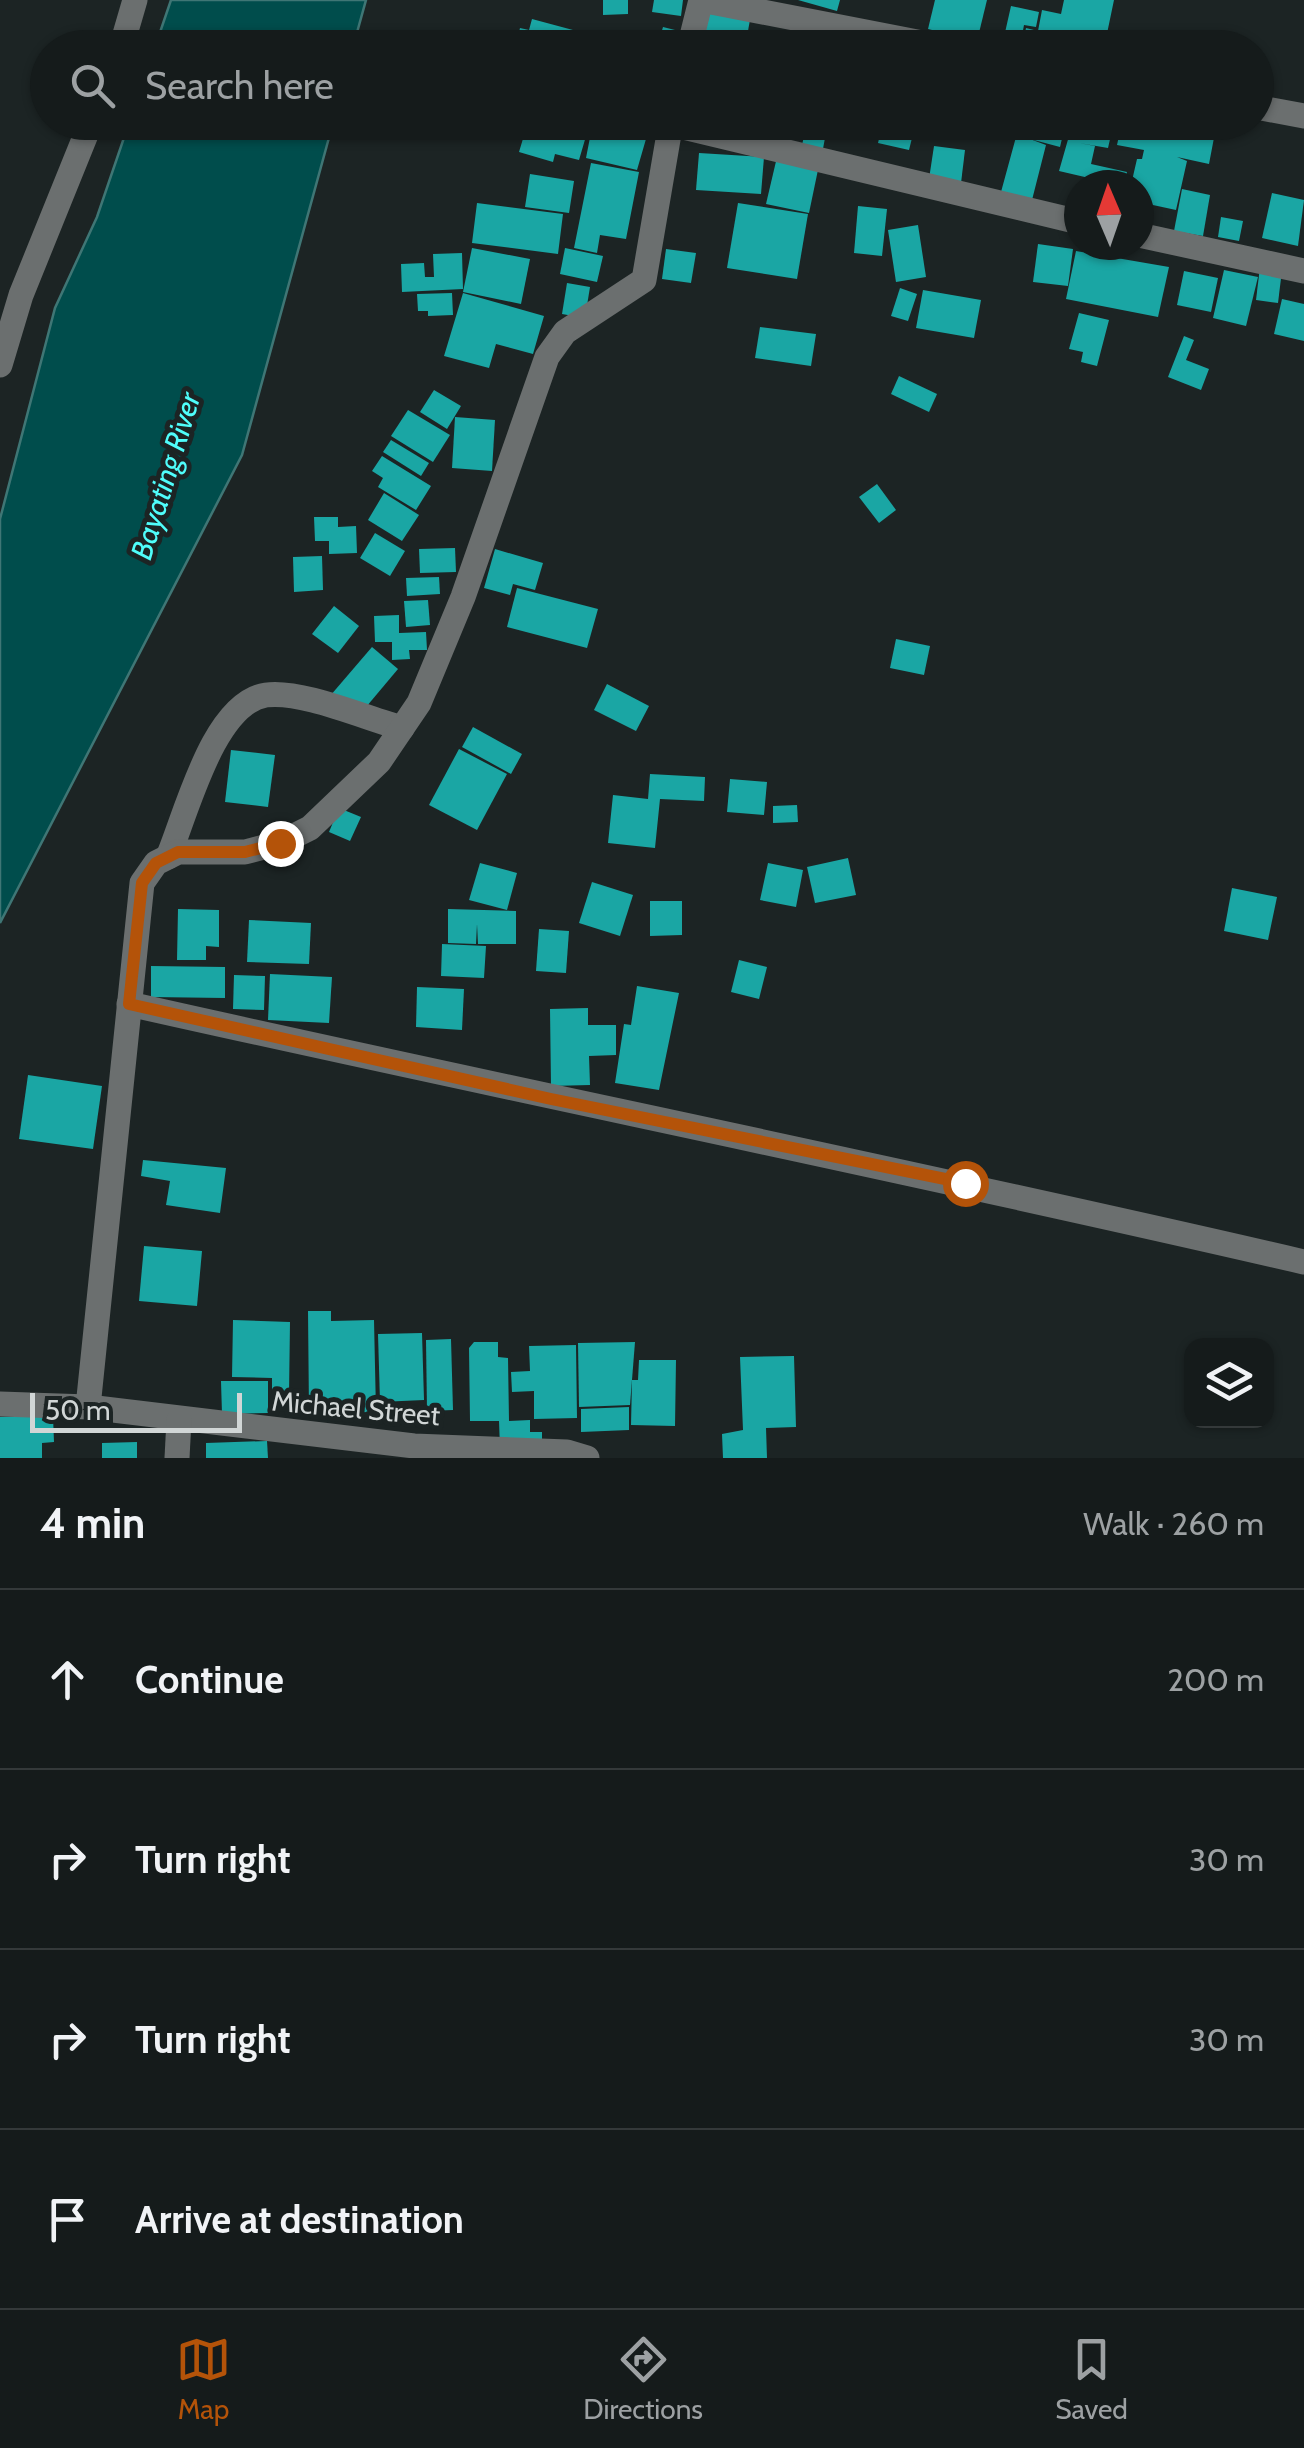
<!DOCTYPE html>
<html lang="en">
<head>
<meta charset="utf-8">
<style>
	body { margin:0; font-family:Cabin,sans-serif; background:#222828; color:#f1f3f6 }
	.controls { position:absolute; right:30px; bottom:30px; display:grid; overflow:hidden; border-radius:20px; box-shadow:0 2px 8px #0004 }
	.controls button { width:90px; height:90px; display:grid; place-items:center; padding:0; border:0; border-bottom:2px solid #34393a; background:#151b1b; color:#f1f3f6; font:50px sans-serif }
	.compass { position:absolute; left:1064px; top:170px; width:90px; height:90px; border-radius:50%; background:#151b1b; box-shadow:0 2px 8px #0004; rotate:358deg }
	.scale { position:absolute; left:30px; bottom:25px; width:212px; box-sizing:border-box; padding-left:10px; border:5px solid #d1d6d6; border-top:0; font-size:28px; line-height:35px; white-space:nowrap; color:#d1d6d6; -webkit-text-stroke:8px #1c2424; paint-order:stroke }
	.stop { position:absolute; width:30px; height:30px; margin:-22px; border:8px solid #b45309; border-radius:50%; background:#fff }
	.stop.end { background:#b45309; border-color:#fff; box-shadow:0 2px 10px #0008 }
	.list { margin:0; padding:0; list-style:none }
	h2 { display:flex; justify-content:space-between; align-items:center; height:130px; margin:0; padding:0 40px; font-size:42px }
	h2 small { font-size:32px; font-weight:400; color:#9da1a3 }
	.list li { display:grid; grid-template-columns:65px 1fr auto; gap:30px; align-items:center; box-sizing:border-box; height:180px; padding:0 40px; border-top:2px solid #34393a }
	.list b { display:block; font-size:38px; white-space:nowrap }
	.list em { font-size:32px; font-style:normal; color:#9da1a3 }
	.icon { flex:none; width:55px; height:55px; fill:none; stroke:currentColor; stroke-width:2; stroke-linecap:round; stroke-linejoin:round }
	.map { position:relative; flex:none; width:1304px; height:1458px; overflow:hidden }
	.search { position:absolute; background:#151b1b; box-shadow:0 2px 8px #0004; left:30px; right:30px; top:30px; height:110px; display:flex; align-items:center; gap:25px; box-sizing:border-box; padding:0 35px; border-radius:55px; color:#9da1a3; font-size:38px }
	.sheet { height:850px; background:#151b1b }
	nav { display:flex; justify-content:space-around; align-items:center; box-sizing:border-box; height:140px; border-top:2px solid #34393a; background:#151b1b; font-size:28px; color:#9da1a3 }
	nav a { display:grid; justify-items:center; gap:5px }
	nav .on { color:#b45309 }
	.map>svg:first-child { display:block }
	.water { fill:#004d4c; stroke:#3f7675; stroke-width:2.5 }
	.building { fill:#1aa6a4 }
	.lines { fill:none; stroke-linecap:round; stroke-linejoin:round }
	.minor { stroke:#6b6f6f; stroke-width:25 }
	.route { stroke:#b45309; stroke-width:12 }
	.labels { text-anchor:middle; stroke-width:10; stroke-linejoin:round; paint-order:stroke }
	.street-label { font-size:28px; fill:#d1d6d6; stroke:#1c2424 }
	.water-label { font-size:30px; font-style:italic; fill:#4ffdfb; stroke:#1c2424 }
</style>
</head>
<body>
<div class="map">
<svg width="1304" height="1458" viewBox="0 0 1304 1458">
	<rect width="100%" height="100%" fill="#1c2424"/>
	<!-- water -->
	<g class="water">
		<path d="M171,0H366L353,47H155Z"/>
		<path d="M129,123H333L242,455L0,923V519L55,308L97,217Z"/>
	</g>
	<!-- building -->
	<g class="building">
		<path d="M603,0H628V14L603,15Z"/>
		<path d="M654,0H683L681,16L652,12Z"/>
		<path d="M798,0H840L837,11Z"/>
		<path d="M935,0H987L977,41L928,29Z"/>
		<path d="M1064,0H1114L1104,48H1022L1026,28L1038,31L1042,10L1061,14Z"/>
		<path d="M709,6L751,14L745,48L701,46Z"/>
		<path d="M1011,6L1039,12L1036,27L1024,25L1021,41L1004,37Z"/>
		<path d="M532,19L599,37L596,48H515L520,28L529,30Z"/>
		<path d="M663,27L679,31L675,48H627L629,39L651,44L653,36L660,37Z"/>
		<path d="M603,32L628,38L625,48H600Z"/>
		<path d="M528,122L589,126L579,160L555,154L553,162L519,152Z"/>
		<path d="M593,122H661L657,139L600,126L646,139L637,170L586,158Z"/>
		<path d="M749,122H805L802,136Z"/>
		<path d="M807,122H828L822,154L801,150Z"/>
		<path d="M883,122H916L909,150L878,143Z"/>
		<path d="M917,122H967L963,140L916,131Z"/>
		<path d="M1027,122H1066L1060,147L1030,139L1046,145L1032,200L1001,192L1016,137L1023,139Z"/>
		<path d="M1073,122H1114L1108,148L1079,143L1095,146L1091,164L1127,172L1124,185H1088L1089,178L1059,171Z"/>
		<path d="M1122,122H1217L1209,164L1177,157L1187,161L1176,210L1139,202V185H1131L1137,159H1142L1144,150L1117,145Z"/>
		<path d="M934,146L965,150L961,183L929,179Z"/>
		<path d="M699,153L764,157L761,194L696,190Z"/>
		<path d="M777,157L819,165L809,213L766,204Z"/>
		<path d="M591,163L639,172L626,239L600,235L597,253L574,248Z"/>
		<path d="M530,174L574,181L569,213L525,207Z"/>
		<path d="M1182,189L1210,195L1203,236L1174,231Z"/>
		<path d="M1272,193L1304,200L1298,246L1262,238Z"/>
		<path d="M477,203L563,214L558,254L472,243Z"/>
		<path d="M738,203L808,214L797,279L727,268Z"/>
		<path d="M858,206L887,209L882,256L854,253Z"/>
		<path d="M1221,217L1243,221L1239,241L1218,237Z"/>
		<path d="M918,225L926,277L896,282L888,230Z"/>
		<path d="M1038,244L1073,249L1068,286L1033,282Z"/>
		<path d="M472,248L530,259L521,304L463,292Z"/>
		<path d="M565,248L603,256L597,282L560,274Z"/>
		<path d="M666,249L696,253L691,283L662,279Z"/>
		<path d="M1076,251L1169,267L1158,317L1066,299Z"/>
		<path d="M462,253L463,289L402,292L401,264L424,263L425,277H434L433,254Z"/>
		<path d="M1260,267L1282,270L1278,303L1256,300Z"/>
		<path d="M1224,270L1258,277L1246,326L1213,318Z"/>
		<path d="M1184,271L1218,278L1211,312L1177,305Z"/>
		<path d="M567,283L590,287L585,318L562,314Z"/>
		<path d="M900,288L917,294L908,321L891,316Z"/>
		<path d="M923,290L981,300L974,338L916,328Z"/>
		<path d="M452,293L453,315L428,316V311H418L417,294Z"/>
		<path d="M463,293L544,316L533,354L496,344L489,368L444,356Z"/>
		<path d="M1282,299L1304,304V341L1274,334Z"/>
		<path d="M1079,313L1109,320L1097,366L1081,362L1083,352L1069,349Z"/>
		<path d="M760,327L816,334L811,366L755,358Z"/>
		<path d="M1184,336L1194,340L1186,360L1209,369L1201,390L1168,377Z"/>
		<path d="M899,376L937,394L929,412L891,394Z"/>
		<path d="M434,390L461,406L447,429L420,412Z"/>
		<path d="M408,410L450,435L433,462L391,436Z"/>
		<path d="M455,417L495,420L492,471L452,468Z"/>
		<path d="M391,440L429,463L421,476L383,452Z"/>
		<path d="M382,456L431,486L416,510L378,487L383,478L372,471Z"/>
		<path d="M877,484L896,510L879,523L859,497Z"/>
		<path d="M384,493L419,515L402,541L368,520Z"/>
		<path d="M314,517H338V527L356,526L357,553L329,554V541H315Z"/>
		<path d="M375,533L405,551L390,576L360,558Z"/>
		<path d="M455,548L456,572L420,573L419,549Z"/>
		<path d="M495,549L543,563L535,590L513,584L510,595L484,588Z"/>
		<path d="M322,556L323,590L294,592L293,557Z"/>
		<path d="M439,577L440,594L407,596L406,578Z"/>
		<path d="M517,588L598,609L587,648L507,627Z"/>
		<path d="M428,600L430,625L406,627L404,601Z"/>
		<path d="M334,606L359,626L338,653L312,634Z"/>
		<path d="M399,615V633L426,632L427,650H409L410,659L392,660V642H375L374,616Z"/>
		<path d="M896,639L930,646L924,675L890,668Z"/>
		<path d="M372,647L398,669L356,719L330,696Z"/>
		<path d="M607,684L649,706L636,731L594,710Z"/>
		<path d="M473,727L522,754L511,774L462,747Z"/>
		<path d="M459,749L507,774L477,830L429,805Z"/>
		<path d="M231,750L275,755L268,807L225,802Z"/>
		<path d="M650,774L705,777L704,801L660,799L655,848L608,843L613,795L648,799Z"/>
		<path d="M730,779L767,782L764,815L727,812Z"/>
		<path d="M797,805L798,822L773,823V806Z"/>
		<path d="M339,808L361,817L350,841L329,832Z"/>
		<path d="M848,858L856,895L815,903L807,867Z"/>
		<path d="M480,863L517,873L507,910L469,900Z"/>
		<path d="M768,863L803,870L796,907L760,900Z"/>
		<path d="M592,882L633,895L620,936L579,923Z"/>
		<path d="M1232,888L1277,897L1268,940L1224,931Z"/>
		<path d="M650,901H682V935L650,936Z"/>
		<path d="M178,909L219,910V947L206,946V960H177Z"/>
		<path d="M448,909L516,911V944H478L477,924L476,944L448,943Z"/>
		<path d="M249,920L311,923L309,964L247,962Z"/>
		<path d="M539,929L569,931L566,973L536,971Z"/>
		<path d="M442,944L486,946L484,978L441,976Z"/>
		<path d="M739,960L767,967L759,999L731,992Z"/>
		<path d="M151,966L225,967V998L151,997Z"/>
		<path d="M270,974L332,977L329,1023L268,1020Z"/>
		<path d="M234,975L265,976L264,1010L233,1009Z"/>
		<path d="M637,986L679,993L659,1090L615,1083L624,1024L631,1025Z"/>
		<path d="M417,987L464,989L462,1030L416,1027Z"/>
		<path d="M588,1008V1025H616V1055L589,1056L590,1085L551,1086L550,1009Z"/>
		<path d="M28,1075L102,1086L93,1149L19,1139Z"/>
		<path d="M143,1160L226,1168L220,1213L166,1205L170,1181L141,1176Z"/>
		<path d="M144,1246L202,1251L197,1306L139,1301Z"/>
		<path d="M308,1311H331V1321L374,1320L376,1412L309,1413Z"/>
		<path d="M233,1320L290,1322L289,1395L272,1394V1378L232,1377Z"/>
		<path d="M422,1333L424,1400L380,1402L378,1334Z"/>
		<path d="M451,1339L453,1410L427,1411L426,1340Z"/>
		<path d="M474,1342H498V1357L508,1358L509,1421L530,1420V1432H542V1447L500,1448L499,1421H470L469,1348Z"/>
		<path d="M635,1342L630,1405L579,1407L578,1343Z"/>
		<path d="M576,1345L577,1418L534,1419V1391L512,1392L511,1372L530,1371L529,1346Z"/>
		<path d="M794,1356L796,1427L766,1428L767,1458H723L722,1434L743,1430L740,1357Z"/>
		<path d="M639,1360H676L675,1426L631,1425L632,1380H638Z"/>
		<path d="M221,1381H268V1413L222,1414Z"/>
		<path d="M629,1407V1430L581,1432V1409Z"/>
		<path d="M53,1416L54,1442L42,1443V1458H0V1417Z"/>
		<path d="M267,1441L268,1458H206V1443Z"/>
		<path d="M137,1442V1458H102V1443Z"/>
	</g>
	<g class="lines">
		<!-- minor -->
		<g class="minor">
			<path d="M121,48L135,0"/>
			<path d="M689,48L701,0L948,48"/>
			<path d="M1256,107L1304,116"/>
			<path d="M671,124L1079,222"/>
			<path d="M1139,235L1304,271"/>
			<path d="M0,365L21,295L91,122"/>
			<path d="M168,857C186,815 213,703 266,695C302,690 365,718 402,728"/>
			<path d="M129,1004C520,1092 913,1171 1304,1262"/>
			<path d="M0,1404L88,1407L414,1446L567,1452L587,1458"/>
			<path d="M88,1407L142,883L156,863L178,852H245L280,843L310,828L379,762L419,703L463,597L547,357L565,332L644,280L671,122"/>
			<path d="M177,1458L179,1420"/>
		</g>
	</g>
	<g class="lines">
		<!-- route -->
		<path class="route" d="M280,843L245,852H178L156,863L142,883L129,1004L551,1099L965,1183"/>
	</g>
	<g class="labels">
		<!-- street labels -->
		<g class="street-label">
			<text transform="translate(356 1408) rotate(5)" y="10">Michael Street</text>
		</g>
		<!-- water labels -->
		<g class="water-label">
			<text transform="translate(166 476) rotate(-73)" y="10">Bayating River</text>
		</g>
	</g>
</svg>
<div class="controls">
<button><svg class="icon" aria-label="layers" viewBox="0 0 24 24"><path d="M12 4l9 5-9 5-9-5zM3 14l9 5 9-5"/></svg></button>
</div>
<svg class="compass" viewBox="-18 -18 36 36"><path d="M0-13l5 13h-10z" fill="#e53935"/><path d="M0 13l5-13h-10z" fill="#9da1a3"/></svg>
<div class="scale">50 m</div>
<div class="stop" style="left:965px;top:1183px"></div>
<div class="stop end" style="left:280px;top:843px"></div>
<div class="search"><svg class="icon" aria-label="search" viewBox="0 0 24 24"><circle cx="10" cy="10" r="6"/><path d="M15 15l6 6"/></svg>Search here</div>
</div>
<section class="sheet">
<h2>4 min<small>Walk · 260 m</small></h2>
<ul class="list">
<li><svg class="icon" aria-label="ahead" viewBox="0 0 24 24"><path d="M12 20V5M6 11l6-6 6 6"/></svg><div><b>Continue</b></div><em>200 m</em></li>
<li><svg class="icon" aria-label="right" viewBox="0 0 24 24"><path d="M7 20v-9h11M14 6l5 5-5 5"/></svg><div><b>Turn right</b></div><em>30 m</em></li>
<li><svg class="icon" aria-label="right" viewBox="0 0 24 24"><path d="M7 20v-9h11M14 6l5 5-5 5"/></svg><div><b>Turn right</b></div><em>30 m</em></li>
<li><svg class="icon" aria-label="arrive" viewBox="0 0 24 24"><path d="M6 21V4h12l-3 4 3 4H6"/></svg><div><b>Arrive at destination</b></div></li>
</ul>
</section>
<nav>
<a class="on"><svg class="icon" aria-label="map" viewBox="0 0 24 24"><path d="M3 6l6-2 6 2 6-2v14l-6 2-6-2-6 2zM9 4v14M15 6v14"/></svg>Map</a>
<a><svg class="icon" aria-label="directions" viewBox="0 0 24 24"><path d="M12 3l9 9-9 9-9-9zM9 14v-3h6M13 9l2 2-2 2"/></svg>Directions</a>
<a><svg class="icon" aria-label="saved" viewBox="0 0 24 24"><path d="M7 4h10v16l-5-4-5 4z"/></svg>Saved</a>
</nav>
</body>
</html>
